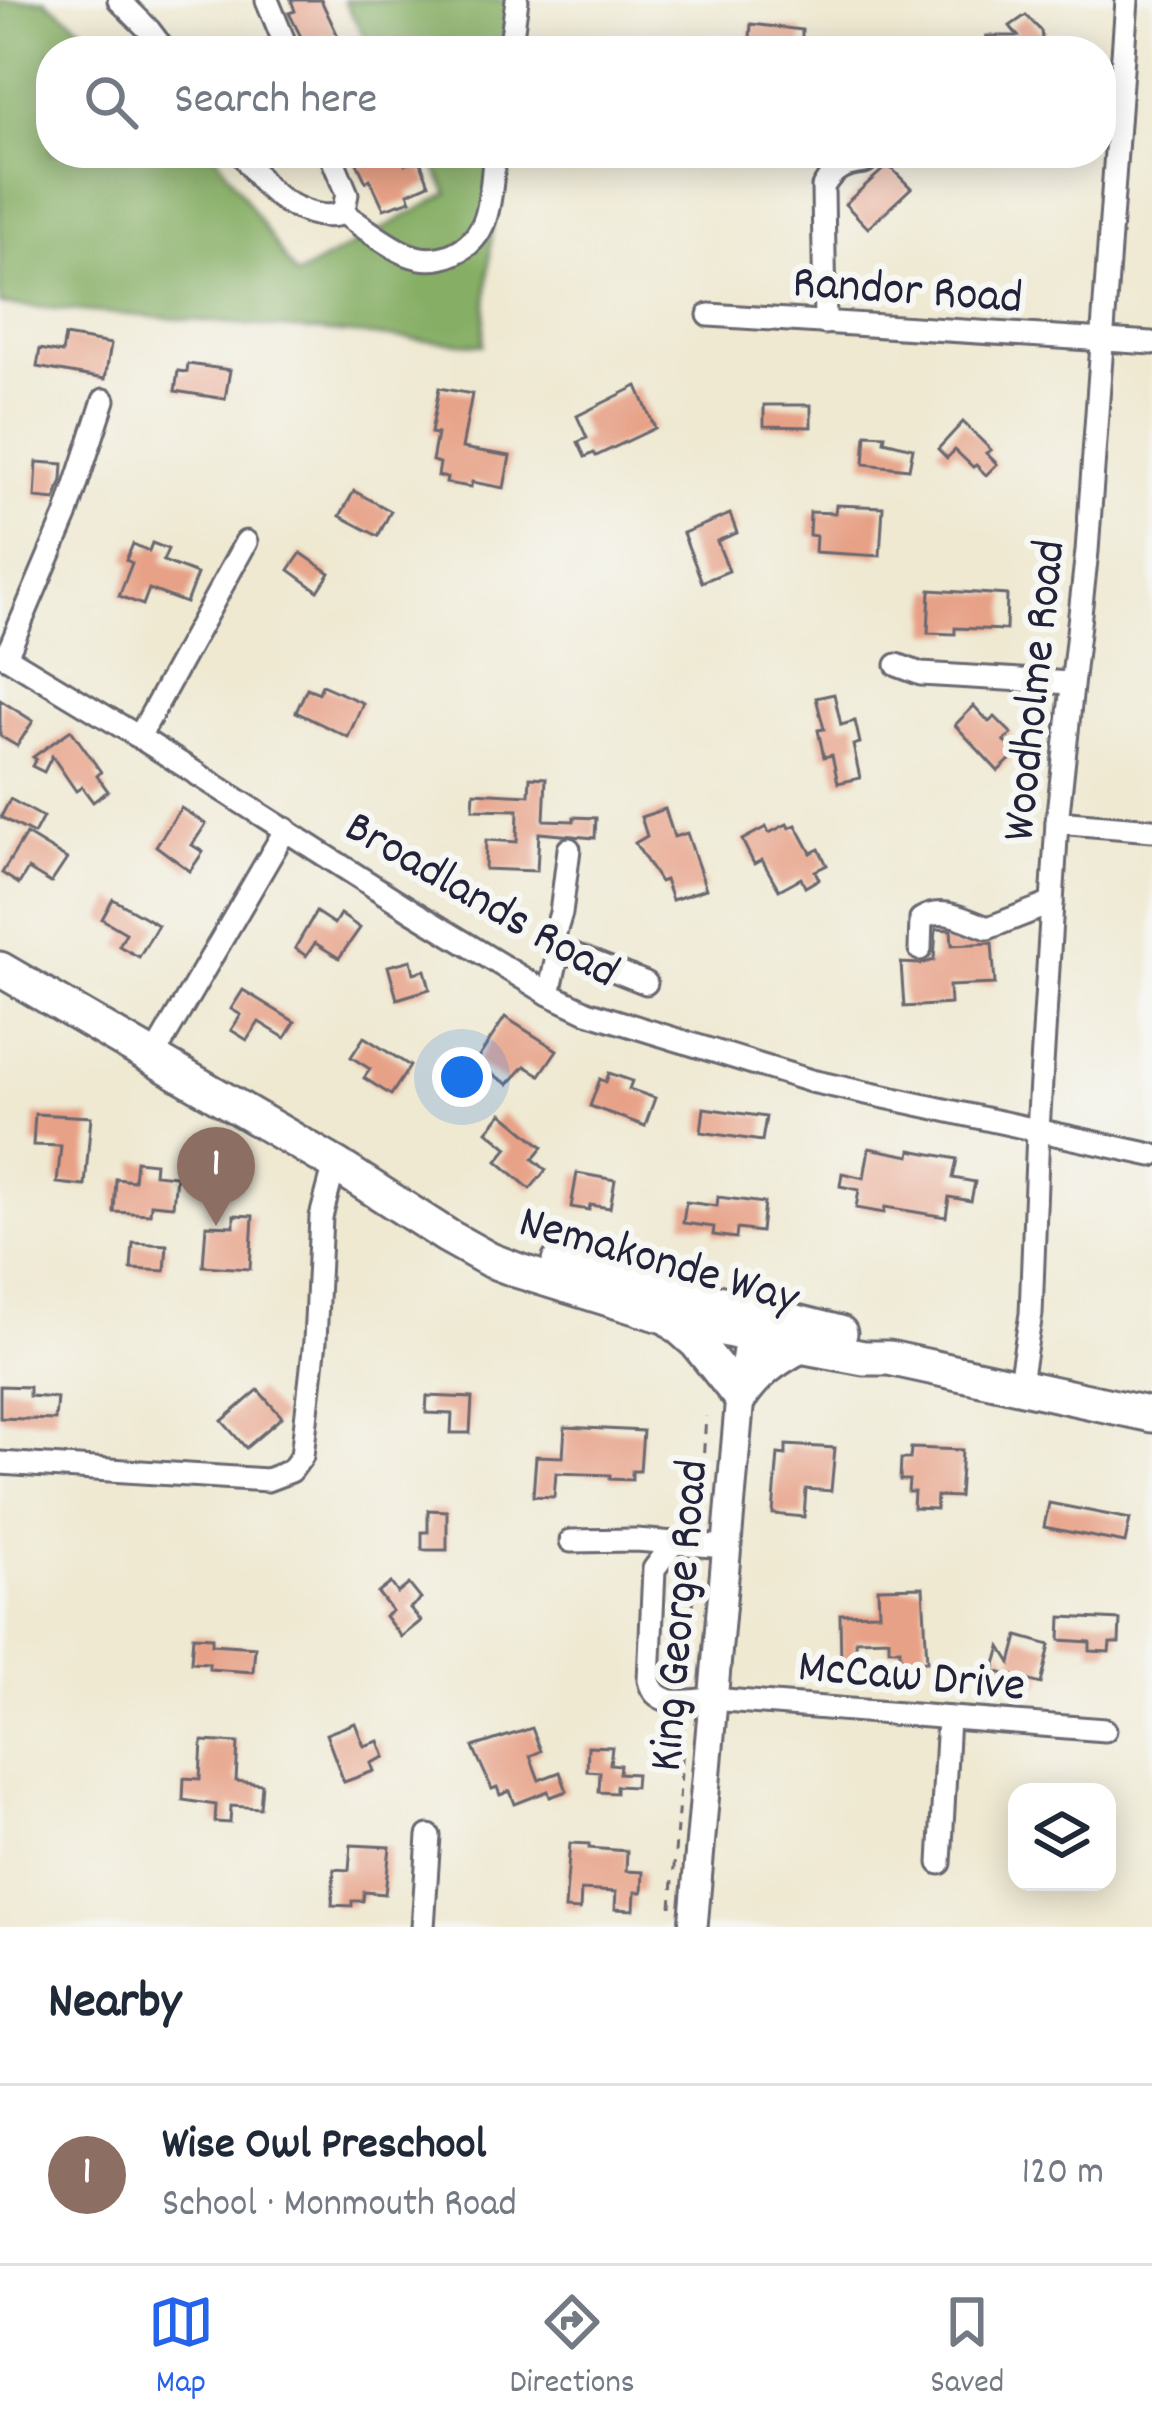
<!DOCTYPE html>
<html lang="en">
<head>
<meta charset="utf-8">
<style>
	body { margin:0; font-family:Dekko,sans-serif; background:#f6f6f7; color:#1f2937 }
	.controls { position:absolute; right:36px; bottom:36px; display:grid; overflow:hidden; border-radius:24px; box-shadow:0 6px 30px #0003 }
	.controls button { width:108px; height:108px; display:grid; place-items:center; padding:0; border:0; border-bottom:3px solid #e0e1e3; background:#fff; color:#1f2937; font:60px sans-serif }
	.you { position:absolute; left:462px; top:1077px; width:42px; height:42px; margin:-30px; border:9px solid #fff; border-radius:50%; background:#1a73e8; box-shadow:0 0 0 18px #1a73e833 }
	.badge { display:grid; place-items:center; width:78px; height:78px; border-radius:50%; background:#2563eb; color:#fff; font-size:39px; font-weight:700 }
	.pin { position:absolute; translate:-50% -99px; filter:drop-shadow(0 3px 6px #0008) }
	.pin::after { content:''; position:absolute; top:63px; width:42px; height:36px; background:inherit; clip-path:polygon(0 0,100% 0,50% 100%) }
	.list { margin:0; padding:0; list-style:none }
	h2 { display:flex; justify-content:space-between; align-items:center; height:156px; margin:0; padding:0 48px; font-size:51px }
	h2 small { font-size:39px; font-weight:400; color:#747a83 }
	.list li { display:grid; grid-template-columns:78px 1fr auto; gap:36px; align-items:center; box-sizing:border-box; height:180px; padding:0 48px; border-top:3px solid #e0e1e3 }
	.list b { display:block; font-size:45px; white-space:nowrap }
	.list p { margin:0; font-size:39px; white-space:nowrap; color:#747a83 }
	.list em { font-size:39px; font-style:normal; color:#747a83 }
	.icon { flex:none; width:66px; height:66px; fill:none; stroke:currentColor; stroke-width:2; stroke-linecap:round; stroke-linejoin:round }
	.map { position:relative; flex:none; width:1152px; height:1927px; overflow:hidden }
	.search { position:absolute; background:#fff; box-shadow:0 6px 30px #0003; left:36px; right:36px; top:36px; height:132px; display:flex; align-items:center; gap:30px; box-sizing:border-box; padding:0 42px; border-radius:48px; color:#747a83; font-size:45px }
	.sheet { height:336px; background:#fff }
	nav { display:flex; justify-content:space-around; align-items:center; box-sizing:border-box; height:168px; border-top:3px solid #e0e1e3; background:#fff; font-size:33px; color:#747a83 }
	nav a { display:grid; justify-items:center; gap:6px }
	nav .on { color:#2563eb }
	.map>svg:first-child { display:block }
	.forest { fill:#86ae65; stroke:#546850; stroke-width:3 }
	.building { fill:#e7a187 }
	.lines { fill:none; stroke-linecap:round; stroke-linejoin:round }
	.minor-casing { stroke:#6a6870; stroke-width:27 }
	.major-casing { stroke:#6a6870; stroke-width:33 }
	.highway-casing { stroke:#6a6870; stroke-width:39 }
	.path { stroke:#6a6870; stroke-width:3; stroke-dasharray:9 9; stroke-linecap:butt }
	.minor { stroke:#fff; stroke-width:21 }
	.major { stroke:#fff; stroke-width:27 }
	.highway { stroke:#fff; stroke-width:33 }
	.labels { text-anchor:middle; stroke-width:12; stroke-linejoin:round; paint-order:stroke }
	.street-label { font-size:48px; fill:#22223b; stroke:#f6f6f2 }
</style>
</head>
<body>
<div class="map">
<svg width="1152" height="1927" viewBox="0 0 1152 1927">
	<rect width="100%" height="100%" fill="#f6f6f2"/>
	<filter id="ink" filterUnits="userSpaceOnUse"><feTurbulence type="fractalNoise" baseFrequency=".00833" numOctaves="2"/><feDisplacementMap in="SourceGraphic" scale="24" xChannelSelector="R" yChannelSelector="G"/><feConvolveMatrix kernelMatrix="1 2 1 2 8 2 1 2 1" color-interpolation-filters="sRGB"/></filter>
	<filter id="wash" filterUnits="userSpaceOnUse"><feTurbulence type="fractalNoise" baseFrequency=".004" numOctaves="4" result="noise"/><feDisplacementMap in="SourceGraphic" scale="48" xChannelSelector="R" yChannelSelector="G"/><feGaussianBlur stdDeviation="2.7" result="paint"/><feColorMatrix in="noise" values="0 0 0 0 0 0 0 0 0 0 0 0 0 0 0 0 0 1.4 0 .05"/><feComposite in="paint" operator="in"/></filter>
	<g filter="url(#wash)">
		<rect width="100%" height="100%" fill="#efe9d2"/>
		<!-- forest -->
		<g class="forest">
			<path d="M0,0H45L115,51H51V153H215L296,276L448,193L427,153H498L483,345L0,304Z"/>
			<path d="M344,0H510L506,51H372Z"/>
		</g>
		<g id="blocks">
			<!-- building -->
			<g class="building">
				<path d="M291,0H321L345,51H308L289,13L295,11Z"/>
				<path d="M1026,15L1041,31L1042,39L1033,44V51H985L986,36H1018L1010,26Z"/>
				<path d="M751,24L802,30V51H749Z"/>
				<path d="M352,153H399L405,164L419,158L429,184L408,193L411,200L384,209L370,179L366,182Z"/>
				<path d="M888,165L911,188L868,228L845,204Z"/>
				<path d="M65,336L111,344L105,379L37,367L40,349L62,353Z"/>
				<path d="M188,364L230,370L225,399L175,391L178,371L187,372Z"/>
				<path d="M637,386L655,428L596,456L594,453L585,457L578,442L587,438L577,416Z"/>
				<path d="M439,388L472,394L462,448L510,456L504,488L472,482L471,487L446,483L447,478L438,476L440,463L432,461L437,434L431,433Z"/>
				<path d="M764,405H811V427L764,426Z"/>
				<path d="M963,422L991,450L986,453L997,464L986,475L976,465L973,467L955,450L947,458L938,449Z"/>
				<path d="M866,434L885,435L884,441L913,448L909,469L864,464Z"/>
				<path d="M37,462L63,464L62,480L55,500L35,498Z"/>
				<path d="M354,491L391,511L378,536L340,516Z"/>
				<path d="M836,505L883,507L880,556L815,552L816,536L809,535L810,512L835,513Z"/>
				<path d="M730,514L737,533L717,541L729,571L702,582L683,533Z"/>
				<path d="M152,543L168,549L163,561L197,574L186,603L149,589L143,605L119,596L132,563L126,560L133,544L149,551Z"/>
				<path d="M301,553L330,573L318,591L289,570Z"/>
				<path d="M930,590L1007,595L1006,630L955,628V634L928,633Z"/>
				<path d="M322,685L363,703L348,737L296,712L307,688L319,693Z"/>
				<path d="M834,694L841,725L855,721L860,743L853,745L860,778L838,783L832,755L824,757L818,730L824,729L816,698Z"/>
				<path d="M0,700L33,721L17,746L0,736Z"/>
				<path d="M974,706L989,722L995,717L1012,734L1004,741L1016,754L998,771L955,725Z"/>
				<path d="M71,730L101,772L97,776L108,791L93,802L82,787L76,791L52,756L44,772L32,766L36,759L33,757Z"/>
				<path d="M530,777L546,778L544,820L574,821V817L596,818L595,838L539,833L537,871L485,869L486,840L517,842L518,810L473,809L474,792L529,795Z"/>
				<path d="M10,799L43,817L34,834L1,817Z"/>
				<path d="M181,808L206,824L192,845L203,852L190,871L156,846Z"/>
				<path d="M665,809L674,837L687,833L706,889L672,900L665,880L660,882L635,843L647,836L641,817Z"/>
				<path d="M787,824L789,828L796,825L811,853L819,849L827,865L815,871L819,879L805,887L801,878L779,890L762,860L754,864L742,840L766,827L769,833Z"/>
				<path d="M26,834L67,859L51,883L28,869L19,884L2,873Z"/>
				<path d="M113,899L158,925L139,957L119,946L126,933L102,919Z"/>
				<path d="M316,912L334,924L340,914L360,928L339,958L315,943L306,956L295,948Z"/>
				<path d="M936,929L951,930L952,945L992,943L995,984L949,986L950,1004L904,1007L901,963L921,964L934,960Z"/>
				<path d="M411,960L414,973L425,970L430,989L397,999L388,966Z"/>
				<path d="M243,990L295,1022L285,1038L259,1022L247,1040L231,1030L241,1015L231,1009Z"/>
				<path d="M505,1017L557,1050L540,1075L525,1066L508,1084L475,1063Z"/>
				<path d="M364,1037L410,1066L391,1095L364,1078L370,1069L351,1057Z"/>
				<path d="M609,1073L632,1081L629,1089L655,1098L645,1126L590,1106L600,1079L606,1082Z"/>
				<path d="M704,1108L766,1117L762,1141L701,1132Z"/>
				<path d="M502,1113L543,1147L533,1159L546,1170L530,1189L497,1161L508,1148L487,1131Z"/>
				<path d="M35,1114L91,1117L85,1186L57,1183L61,1146L33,1145Z"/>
				<path d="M869,1148L910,1156L911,1150L957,1159L953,1178L975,1182L971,1201L949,1197L946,1217L885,1207L884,1213L856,1208L859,1190L840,1186L842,1173L864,1178Z"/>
				<path d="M136,1161L155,1163L154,1174L176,1176L173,1206L151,1204L150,1214L114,1212L116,1179L134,1181Z"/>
				<path d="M577,1173L615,1180L610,1208L590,1205L589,1210L571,1207Z"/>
				<path d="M718,1197L764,1203L761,1232L737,1229L736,1238L713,1235L714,1227L683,1223L686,1202L717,1206Z"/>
				<path d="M234,1215L253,1216L250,1269L203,1266L206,1225L234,1226Z"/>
				<path d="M133,1243L167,1245L165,1271L131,1269Z"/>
				<path d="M0,1386L29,1387V1396L57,1398L55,1420L0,1418Z"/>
				<path d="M258,1390L282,1417L246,1448L222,1421Z"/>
				<path d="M427,1396L472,1398L470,1433H451L452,1414L426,1413Z"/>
				<path d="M565,1427L643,1431L640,1471H632V1480L610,1479V1475L556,1473L554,1497L533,1496L536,1456L563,1457Z"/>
				<path d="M786,1445L835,1448L831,1491L806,1489L804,1517L773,1514L778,1454L786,1455Z"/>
				<path d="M911,1448L962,1450L959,1497L937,1496L936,1509L913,1508L914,1492H908L909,1480H900L901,1459H910Z"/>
				<path d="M1049,1503L1130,1519L1125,1543L1044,1527Z"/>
				<path d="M428,1510L447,1511V1550H422V1532H428Z"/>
				<path d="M391,1583L398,1593L409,1584L421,1599L410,1608L421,1621L401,1637L385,1616L392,1611L378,1593Z"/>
				<path d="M923,1587L927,1661L900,1662V1649H889V1639L856,1640L857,1664H841L840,1614L879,1613L878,1588Z"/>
				<path d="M1061,1617L1120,1620L1119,1643H1110L1109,1652L1090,1651V1642L1060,1640Z"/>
				<path d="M193,1636L212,1637V1644L255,1647L253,1672L209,1669V1663L191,1662Z"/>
				<path d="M1018,1636L1050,1645L1041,1684L994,1671L1001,1647L1011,1663Z"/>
				<path d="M355,1723L364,1746L379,1741L385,1757L371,1763L374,1771L344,1782L326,1734Z"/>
				<path d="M532,1728L541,1751L530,1756L539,1780L560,1772L567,1791L550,1797L548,1791L515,1804L510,1791L500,1795L497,1787L492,1789L473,1747Z"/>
				<path d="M202,1741L238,1743L236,1781L262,1784L260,1808L231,1806L230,1823L215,1822L216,1805L183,1800L184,1778L200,1779Z"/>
				<path d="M588,1746L612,1747L610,1764L620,1765L619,1773L636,1774L635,1787L616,1786V1793L599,1792L600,1772L587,1771Z"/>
				<path d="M570,1843L589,1844V1848L627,1851L626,1871L643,1872L642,1892H635L634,1910L615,1909L616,1892L581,1890L580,1910L565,1909Z"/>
				<path d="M351,1845L390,1847L385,1894L364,1892L363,1901H352V1906L332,1905L334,1869L349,1870Z"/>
			</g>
		</g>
	</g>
	<g filter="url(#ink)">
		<use href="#blocks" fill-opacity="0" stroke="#6a6870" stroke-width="3"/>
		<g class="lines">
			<defs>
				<g id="minor">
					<path d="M119,0L149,30L165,51"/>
					<path d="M267,0L288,51"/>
					<path d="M510,51L517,0"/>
					<path d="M241,153C251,166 259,181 271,191C289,207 321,222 343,213C363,226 385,245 407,254C439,267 474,251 485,219C492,199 492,174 495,153"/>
					<path d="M330,153L347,194L343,213"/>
					<path d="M709,315L1152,343"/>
					<path d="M825,323L823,187C834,168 844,164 865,162"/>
					<path d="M0,653L139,737L414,912L549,994L587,1012L811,1081L1152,1155"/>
					<path d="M6,657L66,516L104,400"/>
					<path d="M897,665L921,674L1071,683"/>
					<path d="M139,737L246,542"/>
					<path d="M1057,822L1152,830"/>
					<path d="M555,947L646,983"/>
					<path d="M920,949L921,919C943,905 966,921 988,928L1052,903"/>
					<path d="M549,994L556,962L555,933L561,913L569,849"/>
					<path d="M153,1057L286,829"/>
					<path d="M1019,1388L1031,1314L1038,1130L1057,822L1087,551L1127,0"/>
					<path d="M0,1463L267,1480L291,1471L302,1456L315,1341L321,1217L335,1164"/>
					<path d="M571,1541L636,1540L726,1547"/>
					<path d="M673,1544L654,1569L649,1680C656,1710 688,1700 712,1699L1105,1730"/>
					<path d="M940,1863L948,1718"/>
					<path d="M423,1927L429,1836"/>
				</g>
				<path id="major" d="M693,1927L740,1397L752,1316"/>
				<g id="highway">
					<path d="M0,969L335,1164L447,1236L490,1260L519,1271L667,1317L800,1346L864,1358H889L1152,1415"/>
					<path d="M559,1262L840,1333"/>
					<path d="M671,1320L697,1343L740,1397C757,1372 774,1360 800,1346"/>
				</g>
			</defs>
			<!-- minor casing -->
			<use href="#minor" class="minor-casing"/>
			<!-- major casing -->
			<use href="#major" class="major-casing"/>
			<!-- highway casing -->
			<use href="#highway" class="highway-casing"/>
			<!-- path -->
			<g class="path">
				<path d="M699,1524L706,1416"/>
				<path d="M688,1680L696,1564"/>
				<path d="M671,1907L685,1719"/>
			</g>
			<!-- minor -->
			<use href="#minor" class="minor"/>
			<!-- major -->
			<use href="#major" class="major"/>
			<!-- highway -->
			<use href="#highway" class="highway"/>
		</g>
	</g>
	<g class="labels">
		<!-- street labels -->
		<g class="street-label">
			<text transform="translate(908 286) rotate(4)" y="17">Randor Road</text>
			<text transform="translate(1030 690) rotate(-84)" y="17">Woodholme Road</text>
			<text transform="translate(484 896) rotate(30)" y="17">Broadlands Road</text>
			<text transform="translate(660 1256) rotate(16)" y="17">Nemakonde Way</text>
			<text transform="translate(675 1615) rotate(-85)" y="17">King George Road</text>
			<text transform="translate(912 1672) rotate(5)" y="17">McCaw Drive</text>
		</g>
	</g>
</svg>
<div class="controls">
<button><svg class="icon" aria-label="layers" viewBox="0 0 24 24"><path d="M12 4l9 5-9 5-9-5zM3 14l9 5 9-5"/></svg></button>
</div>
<div class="you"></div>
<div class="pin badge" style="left:216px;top:1226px;background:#8d6e63">1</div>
<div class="search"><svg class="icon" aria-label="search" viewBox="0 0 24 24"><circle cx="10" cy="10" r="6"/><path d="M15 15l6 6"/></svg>Search here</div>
</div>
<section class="sheet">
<h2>Nearby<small></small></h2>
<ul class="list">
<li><span class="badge" style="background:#8d6e63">1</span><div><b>Wise Owl Preschool</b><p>School · Monmouth Road</p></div><em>120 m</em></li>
</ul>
</section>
<nav>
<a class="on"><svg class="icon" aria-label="map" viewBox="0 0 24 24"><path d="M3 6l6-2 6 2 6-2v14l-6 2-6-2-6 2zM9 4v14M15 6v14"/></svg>Map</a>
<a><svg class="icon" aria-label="directions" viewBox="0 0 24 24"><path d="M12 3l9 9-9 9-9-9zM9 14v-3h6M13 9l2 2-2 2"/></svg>Directions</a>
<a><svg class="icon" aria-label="saved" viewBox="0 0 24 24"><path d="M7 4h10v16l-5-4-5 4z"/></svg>Saved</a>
</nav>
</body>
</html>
